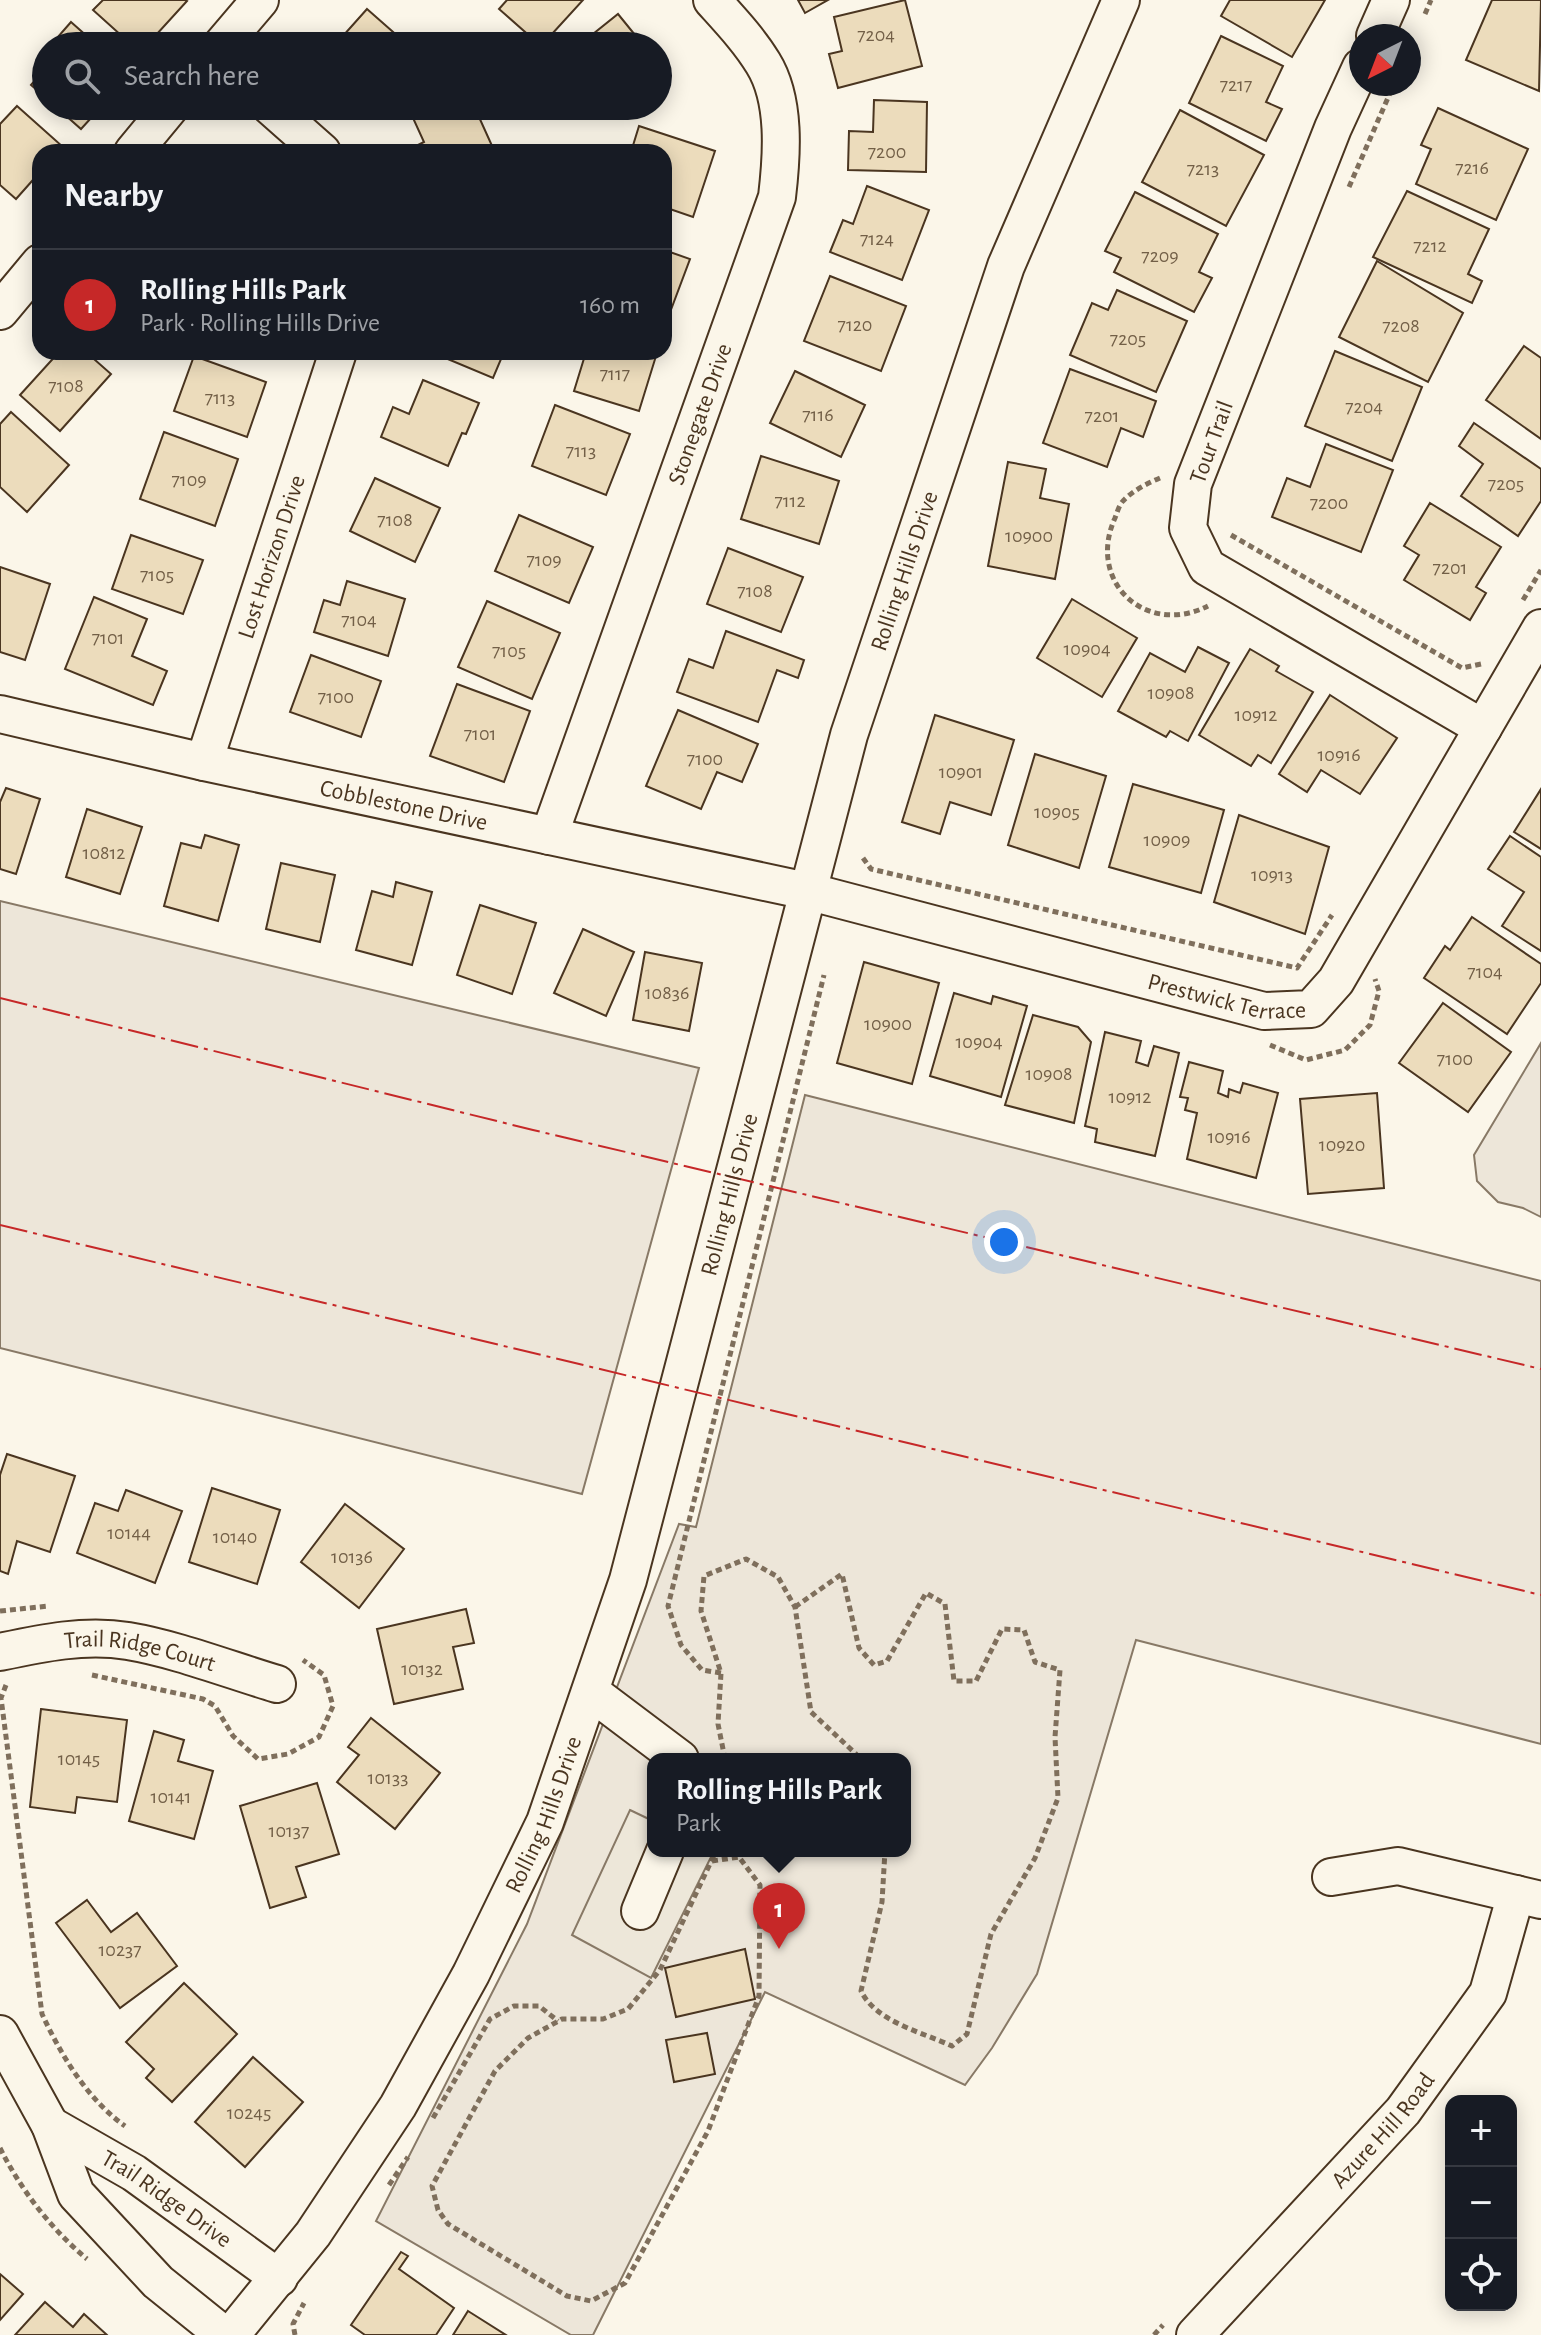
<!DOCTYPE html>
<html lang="en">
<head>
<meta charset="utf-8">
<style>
	body { margin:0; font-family:"Alegreya Sans",sans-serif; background:#20242c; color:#f1f3f6 }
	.controls { position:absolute; right:24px; bottom:24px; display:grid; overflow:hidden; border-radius:16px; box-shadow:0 4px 20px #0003 }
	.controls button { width:72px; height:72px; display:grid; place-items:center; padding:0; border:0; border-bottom:2px solid #363941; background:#171b24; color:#f1f3f6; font:40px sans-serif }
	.compass { position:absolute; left:1349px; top:24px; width:72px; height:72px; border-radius:50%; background:#171b24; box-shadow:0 4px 20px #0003; rotate:222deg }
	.you { position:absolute; left:1004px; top:1242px; width:28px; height:28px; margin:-20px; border:6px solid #fff; border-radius:50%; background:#1a73e8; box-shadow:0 0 0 12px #1a73e833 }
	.badge { display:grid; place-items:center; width:52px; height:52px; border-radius:50%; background:#c62828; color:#fff; font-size:26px; font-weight:700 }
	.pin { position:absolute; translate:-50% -66px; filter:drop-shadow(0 2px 4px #0008) }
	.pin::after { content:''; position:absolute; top:42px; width:28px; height:24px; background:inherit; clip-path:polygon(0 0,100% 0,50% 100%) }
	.popup { position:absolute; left:647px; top:1753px; width:264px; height:104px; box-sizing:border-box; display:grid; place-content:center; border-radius:16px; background:#171b24; filter:drop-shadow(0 2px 6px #0005); font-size:26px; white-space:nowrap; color:#9ea1a6 }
	.popup b { font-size:30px; color:#f1f3f6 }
	.popup::after { content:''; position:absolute; left:50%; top:100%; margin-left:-16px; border:16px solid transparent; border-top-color:#171b24 }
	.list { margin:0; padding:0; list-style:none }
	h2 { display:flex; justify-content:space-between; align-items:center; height:104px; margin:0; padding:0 32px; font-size:34px }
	h2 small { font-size:26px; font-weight:400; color:#9ea1a6 }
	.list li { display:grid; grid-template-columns:52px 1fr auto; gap:24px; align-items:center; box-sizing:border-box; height:112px; padding:0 32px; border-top:2px solid #363941 }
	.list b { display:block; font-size:30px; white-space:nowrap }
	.list p { margin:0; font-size:26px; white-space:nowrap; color:#9ea1a6 }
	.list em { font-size:26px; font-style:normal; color:#9ea1a6 }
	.icon { flex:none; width:44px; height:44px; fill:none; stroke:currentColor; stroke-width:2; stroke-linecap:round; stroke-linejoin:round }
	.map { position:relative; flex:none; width:1541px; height:2335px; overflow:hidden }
	.search { position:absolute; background:#171b24; box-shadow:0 4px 20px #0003; left:32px; top:32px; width:640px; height:88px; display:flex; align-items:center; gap:20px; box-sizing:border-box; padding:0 28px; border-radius:44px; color:#9ea1a6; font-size:30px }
	.panel { position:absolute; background:#171b24; box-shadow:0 4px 20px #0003; left:32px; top:144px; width:640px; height:216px; border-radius:24px }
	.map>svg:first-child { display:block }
	.green { fill:#ede6d9; stroke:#887966; stroke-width:2; fill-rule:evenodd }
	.parking { fill:#ede7d9; stroke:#887966; stroke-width:2 }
	.building { fill:#ecdcbc; stroke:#4a3520; stroke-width:2 }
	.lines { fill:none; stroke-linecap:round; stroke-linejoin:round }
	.minor-casing { stroke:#4a3520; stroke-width:40 }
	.path { stroke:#7f6f5c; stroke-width:5; stroke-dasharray:6 4; stroke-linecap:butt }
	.minor { stroke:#fbf6e9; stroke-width:36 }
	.power { stroke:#c62828; stroke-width:2; stroke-dasharray:28 6 4 6; stroke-linecap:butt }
	.labels { text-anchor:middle; stroke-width:6; stroke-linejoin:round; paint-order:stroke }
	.number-label { font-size:20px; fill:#725f47 }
	.street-label { font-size:24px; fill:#4a3520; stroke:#fbf6e9 }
</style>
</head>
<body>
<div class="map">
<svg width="1541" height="2335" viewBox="0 0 1541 2335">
	<rect width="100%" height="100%" fill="#fbf6e9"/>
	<!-- green -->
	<g class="green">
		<path d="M0,901L699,1068L582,1494L0,1348Z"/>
		<path d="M1541,1043V1217L1523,1208L1498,1202L1477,1181L1474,1155Z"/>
		<path d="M805,1095L1541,1281V1744L1136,1640L1037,1974L992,2048L965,2085L765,1992L593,2335H571L376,2221L527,1924L679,1524L696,1527ZM653,1759H905V1851H653Z"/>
	</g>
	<!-- parking -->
	<path class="parking" d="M630,1810L653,1821V1851L713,1853L651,1978L572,1935Z"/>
	<!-- building -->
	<g class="building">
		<path d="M103,0H185L187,1L146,46H133L93,10Z"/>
		<path d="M507,0H583L541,46L499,9Z"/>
		<path d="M798,0H828L805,13Z"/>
		<path d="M905,0L922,66L838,88L829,54L842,51L834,17Z"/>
		<path d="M1230,0H1325L1292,57L1221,16Z"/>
		<path d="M1492,0H1541L1539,91L1466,60Z"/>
		<path d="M367,9L409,46H334Z"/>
		<path d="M618,14L644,46H578Z"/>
		<path d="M71,22L98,46H50Z"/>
		<path d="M1221,36L1283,66L1266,102L1282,109L1266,141L1189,103Z"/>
		<path d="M46,68V98L31,85Z"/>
		<path d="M874,100L927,102L926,172L848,170L849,131L873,132Z"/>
		<path d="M17,106L63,147L58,152H40V172L16,199L0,185V124Z"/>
		<path d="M55,106H102L81,129Z"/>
		<path d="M474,106L493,148L483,152H404L424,142L408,107Z"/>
		<path d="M1438,108L1528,149L1496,220L1416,184L1431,149L1421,145Z"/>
		<path d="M1180,110L1264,155L1226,226L1142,182Z"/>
		<path d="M639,126L715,151L693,217L664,207V152H631Z"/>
		<path d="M867,186L929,210L902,280L830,252L843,220L853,224Z"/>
		<path d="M1407,191L1489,229L1468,274L1482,281L1472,303L1373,257Z"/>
		<path d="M1135,192L1218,234L1199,272L1212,278L1194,312L1114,272L1121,258L1105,251Z"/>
		<path d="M664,250L690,259L669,315L664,313Z"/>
		<path d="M1377,261L1463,313L1428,382L1339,337Z"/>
		<path d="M830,276L906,306L881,371L804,341Z"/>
		<path d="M1117,290L1187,321L1156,392L1070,355L1092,303L1108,310Z"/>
		<path d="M1524,346L1541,358V439L1486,400Z"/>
		<path d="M1335,351L1422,387L1392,461L1305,426Z"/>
		<path d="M59,352H86L111,374L60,431L20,395Z"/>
		<path d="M431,352H504L493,378Z"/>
		<path d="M586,352H644L656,356L639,411L574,391Z"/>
		<path d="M194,356L266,382L247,437L174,411Z"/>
		<path d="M1070,369L1156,401L1143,437L1121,428L1107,467L1043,443Z"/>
		<path d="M795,371L865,405L841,457L770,423Z"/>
		<path d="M423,380L479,403L466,434L462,433L448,466L381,437L393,407L409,414Z"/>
		<path d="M555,405L630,434L606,495L532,466Z"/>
		<path d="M11,412L69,465L27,512L0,487V424Z"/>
		<path d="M1474,423L1541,469V501L1518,536L1461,496L1483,464L1459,446Z"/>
		<path d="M164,432L238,459L215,526L140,499Z"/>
		<path d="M1326,444L1393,470L1361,552L1272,517L1287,478L1310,487Z"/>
		<path d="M761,456L839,481L819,544L741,519Z"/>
		<path d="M1008,462L1046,469L1040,498L1069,504L1055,579L988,566Z"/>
		<path d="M375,478L440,508L415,562L350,531Z"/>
		<path d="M1430,503L1501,547L1476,587L1486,593L1470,620L1404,580L1419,555L1404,546Z"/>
		<path d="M519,515L593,547L569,603L495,571Z"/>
		<path d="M131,535L203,560L183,614L112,589Z"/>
		<path d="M728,548L803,577L781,632L707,604Z"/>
		<path d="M0,567L50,584L25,660L0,652Z"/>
		<path d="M347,581L405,599L388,656L314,632L324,600L340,605Z"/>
		<path d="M94,597L147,619L132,656L167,671L153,705L65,669Z"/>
		<path d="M1072,599L1137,638L1102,697L1037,658Z"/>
		<path d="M487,601L560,633L532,699L458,667Z"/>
		<path d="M726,631L804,660L798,678L777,670L758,722L677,692L689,659L713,668Z"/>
		<path d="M1198,647L1229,663L1188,741L1170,731L1166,737L1118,711L1150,653L1185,672Z"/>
		<path d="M1250,649L1279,666L1276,671L1313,692L1271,763L1258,755L1251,766L1199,735Z"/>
		<path d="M311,655L381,681L361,737L290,712Z"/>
		<path d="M457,684L530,711L504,782L430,756Z"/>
		<path d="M1330,695L1397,738L1360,794L1321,770L1307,792L1279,774Z"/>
		<path d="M678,710L758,744L742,782L717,772L701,809L646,786Z"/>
		<path d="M935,715L1014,740L991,815L950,802L940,834L902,822Z"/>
		<path d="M1035,754L1106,776L1079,868L1008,845Z"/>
		<path d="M1133,784L1224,810L1201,893L1109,867Z"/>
		<path d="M6,788L40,799L16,874L0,869V802Z"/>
		<path d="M1541,789V849L1514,832Z"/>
		<path d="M87,809L142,827L120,894L66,877Z"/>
		<path d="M1239,815L1329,847L1305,934L1214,902Z"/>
		<path d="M205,835L239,845L218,921L164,906L181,843L201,848Z"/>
		<path d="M1510,836L1541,857V951L1502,926L1524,892L1488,869Z"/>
		<path d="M281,863L335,875L320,942L266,929Z"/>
		<path d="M396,882L432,892L412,965L356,950L372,891L393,897Z"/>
		<path d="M480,905L536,923L512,994L457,975Z"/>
		<path d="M1472,917L1541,964V983L1507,1034L1424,978L1445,946L1450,950Z"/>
		<path d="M583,929L634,952L606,1016L554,993Z"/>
		<path d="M645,952L702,963L689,1031L633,1020Z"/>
		<path d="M864,962L939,983L912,1084L837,1063Z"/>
		<path d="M954,993L991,1004L993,996L1027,1006L1001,1097L930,1076Z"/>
		<path d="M1443,1003L1511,1052L1468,1112L1399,1063Z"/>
		<path d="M1033,1015L1078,1027L1091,1042L1074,1123L1005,1105Z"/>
		<path d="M1105,1032L1141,1041L1136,1062L1148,1066L1154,1046L1179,1053L1155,1156L1095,1142L1097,1129L1085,1126Z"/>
		<path d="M1189,1062L1223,1071L1218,1093L1228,1097L1229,1089L1240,1093L1243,1083L1278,1093L1256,1178L1187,1159L1197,1113L1185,1110L1188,1098L1180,1097Z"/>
		<path d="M1377,1093L1384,1188L1308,1194L1300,1099Z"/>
		<path d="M7,1454L75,1476L50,1552L17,1541L8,1574L0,1571V1475Z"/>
		<path d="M212,1488L280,1510L257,1584L189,1562Z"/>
		<path d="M126,1490L182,1511L155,1583L77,1553L95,1503L118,1511Z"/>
		<path d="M345,1504L404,1549L359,1608L301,1562Z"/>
		<path d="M466,1609L474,1643L453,1647L463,1689L394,1704L377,1629Z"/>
		<path d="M41,1709L127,1720L117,1802L77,1797L75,1813L30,1807Z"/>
		<path d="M371,1718L440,1773L395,1829L337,1782L359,1755L348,1747Z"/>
		<path d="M154,1731L184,1740L178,1761L213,1771L194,1839L129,1821Z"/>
		<path d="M317,1783L339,1854L296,1867L306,1897L270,1908L240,1806Z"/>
		<path d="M87,1900L111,1932L137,1913L177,1966L120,2008L56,1923Z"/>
		<path d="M745,1949L755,1999L676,2017L665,1968Z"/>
		<path d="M184,1983L237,2034L172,2102L146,2078L154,2069L126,2042Z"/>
		<path d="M707,2033L715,2074L674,2082L666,2040Z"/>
		<path d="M253,2057L303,2102L245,2167L195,2122Z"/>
		<path d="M401,2252L408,2256L399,2269L454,2308L436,2335H365L351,2325Z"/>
		<path d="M0,2274L23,2294L0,2320Z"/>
		<path d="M45,2302L73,2327L84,2314L107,2335H15Z"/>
		<path d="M468,2311L506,2335H453Z"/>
	</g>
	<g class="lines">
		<defs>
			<g id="minor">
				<path d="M1375,36L1391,0"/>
				<path d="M221,46L260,0"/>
				<path d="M1361,67L1333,128L1193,484L1188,528L1207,567L1483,728"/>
				<path d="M270,106L322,152"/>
				<path d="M133,152L171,106"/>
				<path d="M0,311L40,263"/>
				<path id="s1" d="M0,714L204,762L807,891L1264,1011L1311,1009L1336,981L1541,628"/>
				<path id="s2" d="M204,762L338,352"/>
				<path id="s3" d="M549,836L777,197C782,155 786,100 763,63C749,40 730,20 712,0"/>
				<path id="s4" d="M0,1652C42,1643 85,1634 128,1641C176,1649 230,1670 277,1684"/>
				<path d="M591,1692L680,1759"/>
				<path d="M1331,1877L1398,1866L1541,1900"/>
				<path d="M640,1911L665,1851"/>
				<path d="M0,2034L50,2125L76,2194L158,2282L224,2335"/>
				<path id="s5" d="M50,2125L134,2173L279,2278"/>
				<path id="s6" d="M231,2335L313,2234L398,2106L471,1974L545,1822L628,1580L849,735L1006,266L1121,0"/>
				<path id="s7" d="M1195,2335L1403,2111L1488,1993L1516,1894"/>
			</g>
		</defs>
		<!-- minor casing -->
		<use href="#minor" class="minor-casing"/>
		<!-- path -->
		<g class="path">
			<path d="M1425,14L1431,0"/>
			<path d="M1349,187L1394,84"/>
			<path d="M1160,478C1148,483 1132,491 1123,501C1119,505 1117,513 1115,518C1086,582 1146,637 1208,606"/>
			<path d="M1231,535L1462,668L1481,664"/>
			<path d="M1523,600L1541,570"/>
			<path d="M863,858L871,869L1297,968L1332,915"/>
			<path d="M1270,1045L1306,1060L1345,1050L1370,1025L1379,991L1375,979"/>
			<path d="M795,1607L842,1574L859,1648L874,1665L887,1661L926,1593L945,1604L954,1681H976L1002,1629L1024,1630L1035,1662L1060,1670L1055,1737L1058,1798L1035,1858L991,1934L967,2034L952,2046C922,2032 876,2022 861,1991L882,1902L885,1851"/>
			<path d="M0,1611L49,1606"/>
			<path d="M721,1673L702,1670L681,1645L668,1606L824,975"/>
			<path d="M92,1675L203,1699L215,1706L233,1736L258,1759L288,1754L319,1737L333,1706L324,1675L303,1660"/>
			<path d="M6,1685L1,1698L42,2014C61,2055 87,2099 125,2126"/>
			<path d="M725,1759L718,1724L721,1673L701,1611L704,1576L746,1559L778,1577L795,1607L811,1712L856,1754L858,1759"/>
			<path d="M712,1861L739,1857L760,1885L759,1996L708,2131L625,2283L591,2301L567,2296L448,2224L438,2210L432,2186L495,2071L528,2038L562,2019H603L628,2009L660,1970L716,1851"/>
			<path d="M433,2118L490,2019L514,2006H539L558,2021"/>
			<path d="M0,2148C21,2190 51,2229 87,2259"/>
			<path d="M389,2185L408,2157"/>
			<path d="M295,2335L293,2324L304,2303"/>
			<path d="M1154,2335L1163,2325"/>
		</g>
		<!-- minor -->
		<use href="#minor" class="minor"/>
		<!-- power -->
		<g class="power">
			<path d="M0,998L533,1130L1541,1369"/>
			<path d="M0,1225L1541,1595"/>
		</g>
	</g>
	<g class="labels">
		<!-- number labels -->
		<g class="number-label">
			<text x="876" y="41">7204</text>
			<text x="1236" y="91">7217</text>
			<text x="887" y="158">7200</text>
			<text x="1472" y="174">7216</text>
			<text x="1203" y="175">7213</text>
			<text x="877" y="245">7124</text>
			<text x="1430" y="252">7212</text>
			<text x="1160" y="262">7209</text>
			<text x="855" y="331">7120</text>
			<text x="1401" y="332">7208</text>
			<text x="1128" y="345">7205</text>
			<text x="615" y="380">7117</text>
			<text x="66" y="392">7108</text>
			<text x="220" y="404">7113</text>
			<text x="1364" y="413">7204</text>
			<text x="818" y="421">7116</text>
			<text x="1102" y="422">7201</text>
			<text x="581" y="457">7113</text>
			<text x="189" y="486">7109</text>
			<text x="1506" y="490">7205</text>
			<text x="790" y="507">7112</text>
			<text x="1329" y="509">7200</text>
			<text x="395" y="526">7108</text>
			<text x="1029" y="542">10900</text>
			<text x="544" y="566">7109</text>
			<text x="1450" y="574">7201</text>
			<text x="157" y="581">7105</text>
			<text x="755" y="597">7108</text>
			<text x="359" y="626">7104</text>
			<text x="108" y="644">7101</text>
			<text x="1087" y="655">10904</text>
			<text x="509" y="657">7105</text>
			<text x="1171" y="699">10908</text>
			<text x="336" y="703">7100</text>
			<text x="1256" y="721">10912</text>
			<text x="480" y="740">7101</text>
			<text x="1339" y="761">10916</text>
			<text x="705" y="765">7100</text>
			<text x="961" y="778">10901</text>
			<text x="1057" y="818">10905</text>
			<text x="1167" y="846">10909</text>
			<text x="104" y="859">10812</text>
			<text x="1272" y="881">10913</text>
			<text x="1485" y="978">7104</text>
			<text x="667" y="999">10836</text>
			<text x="888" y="1030">10900</text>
			<text x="979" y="1048">10904</text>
			<text x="1455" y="1065">7100</text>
			<text x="1049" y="1080">10908</text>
			<text x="1130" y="1103">10912</text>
			<text x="1229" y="1143">10916</text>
			<text x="1342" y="1151">10920</text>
			<text x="129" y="1539">10144</text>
			<text x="235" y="1543">10140</text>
			<text x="352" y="1563">10136</text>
			<text x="422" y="1675">10132</text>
			<text x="79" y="1765">10145</text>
			<text x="388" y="1784">10133</text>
			<text x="171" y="1803">10141</text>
			<text x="289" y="1837">10137</text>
			<text x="120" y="1956">10237</text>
			<text x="249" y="2119">10245</text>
		</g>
		<!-- street labels -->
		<g class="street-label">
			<text dy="8" stroke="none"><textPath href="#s3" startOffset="448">Stonegate Drive</textPath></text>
			<text transform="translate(1211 442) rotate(-70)" y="8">Tour Trail</text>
			<text dy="8" stroke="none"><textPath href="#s2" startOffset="216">Lost Horizon Drive</textPath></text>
			<text dy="8" stroke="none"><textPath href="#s6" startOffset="1906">Rolling Hills Drive</textPath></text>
			<text dy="8" stroke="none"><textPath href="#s1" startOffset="414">Cobblestone Drive</textPath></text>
			<text dy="8" stroke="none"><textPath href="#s1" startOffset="1260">Prestwick Terrace</textPath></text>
			<text dy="8" stroke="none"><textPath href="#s6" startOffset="1258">Rolling Hills Drive</textPath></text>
			<text dy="8" stroke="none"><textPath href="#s4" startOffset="142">Trail Ridge Court</textPath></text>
			<text dy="8" stroke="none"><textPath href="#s6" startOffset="610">Rolling Hills Drive</textPath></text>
			<text dy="8" stroke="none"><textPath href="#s7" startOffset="278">Azure Hill Road</textPath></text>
			<text dy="8" stroke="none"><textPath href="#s5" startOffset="138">Trail Ridge Drive</textPath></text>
		</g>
	</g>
</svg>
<div class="controls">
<button>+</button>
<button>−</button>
<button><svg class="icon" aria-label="locate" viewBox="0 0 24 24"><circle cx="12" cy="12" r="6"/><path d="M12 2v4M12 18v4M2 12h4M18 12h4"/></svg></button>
</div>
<svg class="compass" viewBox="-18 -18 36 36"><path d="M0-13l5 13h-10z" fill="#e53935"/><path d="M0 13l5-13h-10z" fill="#9ea1a6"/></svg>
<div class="you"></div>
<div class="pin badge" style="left:779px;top:1949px">1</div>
<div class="popup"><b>Rolling Hills Park</b>Park</div>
<div class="search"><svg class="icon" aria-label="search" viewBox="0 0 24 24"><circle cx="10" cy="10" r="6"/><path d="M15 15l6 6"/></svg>Search here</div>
<section class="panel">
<h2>Nearby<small></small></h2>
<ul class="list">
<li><span class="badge">1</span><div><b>Rolling Hills Park</b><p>Park · Rolling Hills Drive</p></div><em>160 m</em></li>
</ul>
</section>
</div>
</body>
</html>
